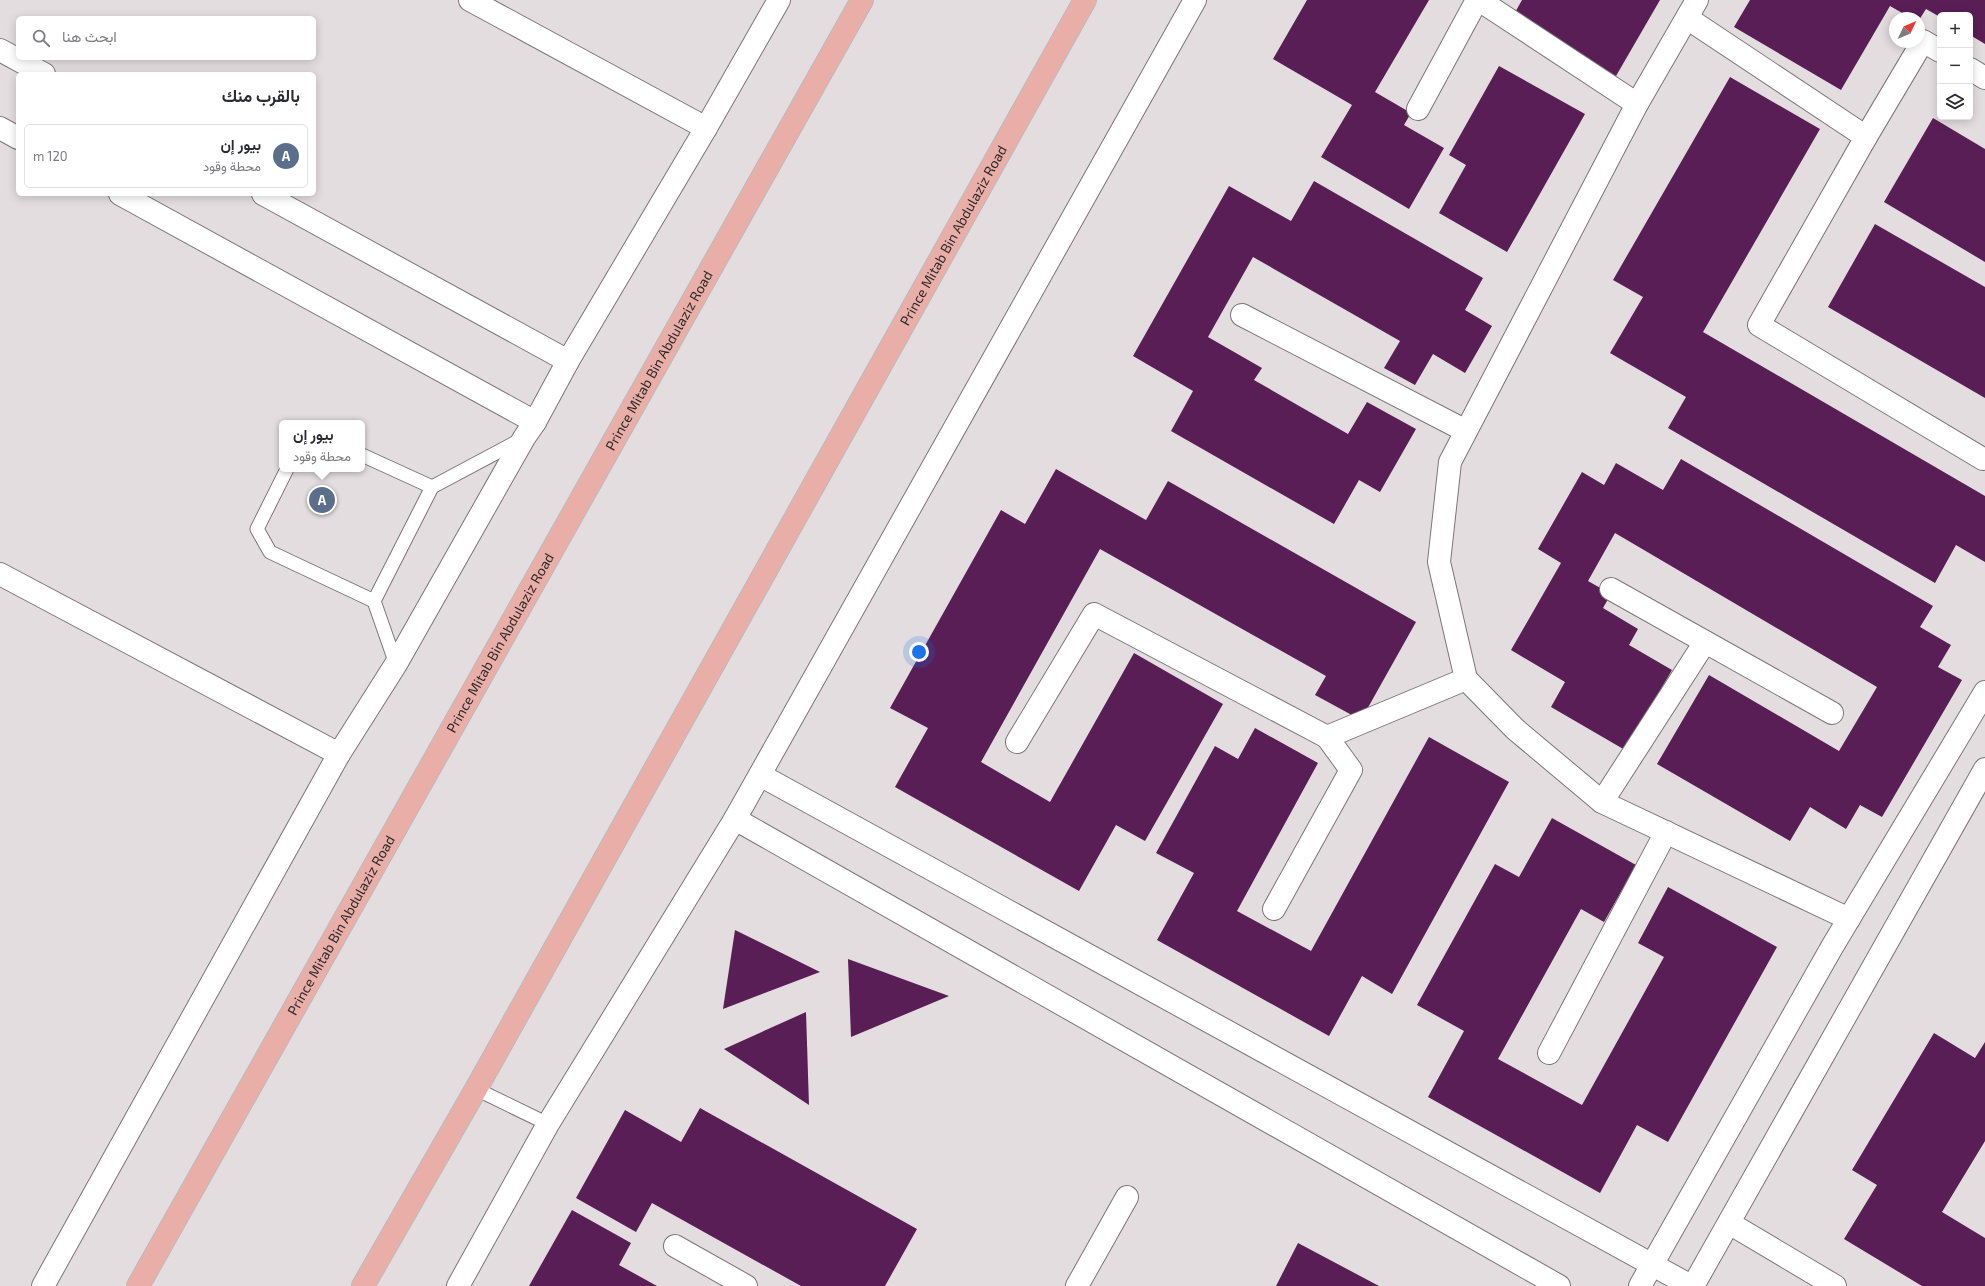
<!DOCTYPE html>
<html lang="ar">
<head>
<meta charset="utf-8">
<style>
	body { margin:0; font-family:"Exo 2",Vazirmatn,sans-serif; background:#f7f7f7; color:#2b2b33; direction:rtl }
	.controls { position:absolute; right:12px; top:12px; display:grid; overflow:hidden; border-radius:6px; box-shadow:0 2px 10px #0003 }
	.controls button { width:36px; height:36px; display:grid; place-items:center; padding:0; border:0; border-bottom:1px solid #e1e1e2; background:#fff; color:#2b2b33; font:20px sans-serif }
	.compass { position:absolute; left:1889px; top:12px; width:36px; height:36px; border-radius:50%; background:#fff; box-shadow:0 2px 10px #0003; rotate:46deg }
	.you { position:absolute; left:919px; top:652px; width:14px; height:14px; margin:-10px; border:3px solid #fff; border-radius:50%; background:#1a73e8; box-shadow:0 0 0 6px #1a73e833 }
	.badge { display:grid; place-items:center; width:26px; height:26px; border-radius:50%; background:#2563eb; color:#fff; font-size:13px; font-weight:700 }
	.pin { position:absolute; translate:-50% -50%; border:2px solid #fff; box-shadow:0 1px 4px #0006 }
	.popup { position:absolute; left:279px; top:420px; width:86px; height:52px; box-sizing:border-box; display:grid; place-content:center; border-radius:6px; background:#fff; filter:drop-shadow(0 1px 3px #0005); font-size:13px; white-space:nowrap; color:#7c7c81 }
	.popup b { font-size:15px; color:#2b2b33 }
	.popup::after { content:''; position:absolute; left:50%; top:100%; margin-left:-8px; border:8px solid transparent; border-top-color:#fff }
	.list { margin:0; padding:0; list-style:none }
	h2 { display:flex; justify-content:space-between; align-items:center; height:52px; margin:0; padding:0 16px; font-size:17px }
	h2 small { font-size:13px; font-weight:400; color:#7c7c81 }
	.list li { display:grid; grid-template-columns:26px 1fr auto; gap:12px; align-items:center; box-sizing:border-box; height:64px; margin:0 8px 8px; padding:0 8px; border:1px solid #e1e1e2; border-radius:6px }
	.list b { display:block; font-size:15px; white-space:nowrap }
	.list p { margin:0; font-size:13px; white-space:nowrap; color:#7c7c81 }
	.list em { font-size:13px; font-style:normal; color:#7c7c81 }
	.icon { flex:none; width:22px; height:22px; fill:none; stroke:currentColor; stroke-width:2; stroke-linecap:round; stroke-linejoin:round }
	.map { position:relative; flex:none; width:1985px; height:1286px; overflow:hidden; direction:ltr }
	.search { position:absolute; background:#fff; box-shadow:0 2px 10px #0003; left:16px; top:16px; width:300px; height:44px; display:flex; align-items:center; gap:10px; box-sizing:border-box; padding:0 14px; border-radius:6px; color:#7c7c81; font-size:15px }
	.panel { position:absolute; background:#fff; box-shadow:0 2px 10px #0003; left:16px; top:72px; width:300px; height:124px; border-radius:6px; direction:rtl }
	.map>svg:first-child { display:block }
	.building { fill:#591e56 }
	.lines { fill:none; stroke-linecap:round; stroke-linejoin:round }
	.service-casing { stroke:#7c7677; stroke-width:15 }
	.minor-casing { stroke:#7c7677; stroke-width:24 }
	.tertiary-casing { stroke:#7c7677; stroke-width:24 }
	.primary-casing { stroke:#bbb; stroke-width:24 }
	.service { stroke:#fff; stroke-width:13 }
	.minor { stroke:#fff; stroke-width:22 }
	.tertiary { stroke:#fff; stroke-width:22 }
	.primary { stroke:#e9aea8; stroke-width:22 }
	.labels { text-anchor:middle; stroke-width:4; stroke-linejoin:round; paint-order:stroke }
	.street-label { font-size:14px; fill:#2c292a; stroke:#e4dddf }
</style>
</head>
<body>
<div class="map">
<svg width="1985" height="1286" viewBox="0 0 1985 1286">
	<rect width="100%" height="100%" fill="#e4dddf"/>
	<!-- building -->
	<g class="building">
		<path d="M1307,0H1429L1375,92L1411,113L1404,125L1444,148L1409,209L1321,157L1352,105L1273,59Z"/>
		<path d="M1522,0H1660L1616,76L1513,16Z"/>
		<path d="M1750,0H1985V44L1970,35V15H1940V17L1926,9L1919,20V18H1911L1890,6L1841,90L1734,27Z"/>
		<path d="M1499,66L1585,114L1507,252L1439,213L1466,165L1449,155Z"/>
		<path d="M1730,77L1820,129L1703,332L1985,496V562L1956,545L1935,583L1668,428L1686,397L1610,353L1643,297L1613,280Z"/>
		<path d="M1933,118L1985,149V262L1884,202Z"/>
		<path d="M1314,181L1483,278L1465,310L1492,326L1465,373L1433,354L1415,385L1384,368L1400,341L1253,257L1208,337L1262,368L1254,380L1348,434L1367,402L1416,429L1380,492L1359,480L1334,524L1171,431L1193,391L1133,356L1229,186L1291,221Z"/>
		<path d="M1875,224L1985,287V398L1828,307Z"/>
		<path d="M1681,459L1933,606L1920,627L1951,645L1938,667L1962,680L1882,817L1860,805L1846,829L1810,807L1790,841L1657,764L1709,675L1839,751L1877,687L1615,533L1588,581L1611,594L1603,608L1638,629L1629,645L1672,670L1625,750L1551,707L1565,682L1511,650L1561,563L1538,549L1582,472L1604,485L1616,463L1663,490Z"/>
		<path d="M1056,469L1146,520L1168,481L1416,622L1361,720L1315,695L1326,676L1100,549L981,762L1050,802L1134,653L1223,704L1145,841L1116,825L1079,891L895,787L928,728L890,708L1001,510L1025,524Z"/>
		<path d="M1255,728L1318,763L1237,911L1311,951L1429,737L1509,782L1392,994L1362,976L1329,1036L1157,940L1194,873L1156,853L1215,746L1238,759Z"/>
		<path d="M1552,818L1636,865L1604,922L1581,909L1498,1059L1582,1105L1664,957L1638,943L1668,887L1777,947L1668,1142L1637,1125L1600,1193L1428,1097L1464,1031L1417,1005L1495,864L1519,877Z"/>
		<path d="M735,930L820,972L723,1009Z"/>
		<path d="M848,959L949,996L851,1037Z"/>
		<path d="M806,1012L809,1105L724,1049Z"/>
		<path d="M1934,1033L1975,1058L1985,1042V1141L1942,1212L1985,1238V1286H1922L1844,1239L1877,1185L1852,1170Z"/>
		<path d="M700,1108L917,1229L885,1286H801L652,1203L636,1232L576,1198L625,1110L681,1142Z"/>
		<path d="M572,1210L631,1243L619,1265L657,1286H529Z"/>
		<path d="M1298,1243L1379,1286H1276Z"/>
	</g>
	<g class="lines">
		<defs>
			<g id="service">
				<path d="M362,455L432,487"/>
				<path d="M287,469L257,529L270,552L374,601"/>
				<path d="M396,664L374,601L432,487L522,439"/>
				<path d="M476,1089L548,1124"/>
			</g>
			<g id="minor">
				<path d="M470,0L706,128"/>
				<path d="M1479,0L1637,104"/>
				<path d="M1697,0L1637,104L1450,462L1439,562L1466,679L1515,729L1602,802L1849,919"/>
				<path d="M1687,18L1866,137"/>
				<path d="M1940,51L1923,41L1866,137L1759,325L1983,459"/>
				<path d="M1970,69L1985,78"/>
				<path d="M1418,109L1477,0"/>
				<path d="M1242,315L1466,431"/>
				<path d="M0,574L339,754"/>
				<path d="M1611,589L1832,713"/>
				<path d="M1017,742L1094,614L1327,737L1466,679"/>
				<path d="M760,775L1691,1286"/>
				<path d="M1602,802L1705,642"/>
				<path d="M735,819L1559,1286"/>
				<path d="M1274,909L1351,770L1327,737"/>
				<path d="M1549,1053L1666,832"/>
				<path d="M1729,1223L1835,1286"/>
				<path d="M675,1246L746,1286"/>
				<path d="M1077,1286L1127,1197"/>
				<path d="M1640,1286L1832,947L1985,692"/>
				<path d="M1693,1286L1985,769"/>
			</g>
			<g id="tertiary">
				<path d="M0,50L44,74"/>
				<path d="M0,128L18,138"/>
				<path d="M120,194L535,422"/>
				<path d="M263,194L568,361"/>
				<path d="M43,1286L339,754L396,664L524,438L535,422L568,361L706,128L779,0"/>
				<path d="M458,1286L548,1124L735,819L1195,0"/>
			</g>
			<g id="primary">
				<path id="s1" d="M138,1286L862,0"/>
				<path id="s2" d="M363,1286L476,1089L1085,0"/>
			</g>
		</defs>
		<!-- service casing -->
		<use href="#service" class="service-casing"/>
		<!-- minor casing -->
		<use href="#minor" class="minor-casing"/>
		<!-- tertiary casing -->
		<use href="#tertiary" class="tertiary-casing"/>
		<!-- primary casing -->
		<use href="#primary" class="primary-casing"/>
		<!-- service -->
		<use href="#service" class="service"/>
		<!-- minor -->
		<use href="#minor" class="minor"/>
		<!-- tertiary -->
		<use href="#tertiary" class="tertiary"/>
		<!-- primary -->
		<use href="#primary" class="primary"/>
	</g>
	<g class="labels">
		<!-- street labels -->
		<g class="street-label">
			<text dy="5" stroke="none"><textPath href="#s2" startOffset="1205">Prince Mitab Bin Abdulaziz Road</textPath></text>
			<text dy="5" stroke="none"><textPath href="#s1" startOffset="1062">Prince Mitab Bin Abdulaziz Road</textPath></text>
			<text dy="5" stroke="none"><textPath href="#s1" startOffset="738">Prince Mitab Bin Abdulaziz Road</textPath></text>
			<text dy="5" stroke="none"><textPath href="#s1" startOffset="414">Prince Mitab Bin Abdulaziz Road</textPath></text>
		</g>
	</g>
</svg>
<div class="controls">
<button>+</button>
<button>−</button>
<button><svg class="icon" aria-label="layers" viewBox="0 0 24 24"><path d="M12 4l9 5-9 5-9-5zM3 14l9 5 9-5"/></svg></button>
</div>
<svg class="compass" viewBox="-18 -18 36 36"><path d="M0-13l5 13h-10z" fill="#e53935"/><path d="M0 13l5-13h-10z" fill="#7c7c81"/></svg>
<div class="you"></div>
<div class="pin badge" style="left:322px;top:500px;background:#5c6f8a">A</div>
<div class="popup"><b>بيور إن</b>محطة وقود</div>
<div class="search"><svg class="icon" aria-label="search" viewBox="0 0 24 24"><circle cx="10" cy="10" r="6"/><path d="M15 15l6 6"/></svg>ابحث هنا</div>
<section class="panel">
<h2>بالقرب منك<small></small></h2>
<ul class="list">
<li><span class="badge" style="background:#5c6f8a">A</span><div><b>بيور إن</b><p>محطة وقود</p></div><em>120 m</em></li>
</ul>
</section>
</div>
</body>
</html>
